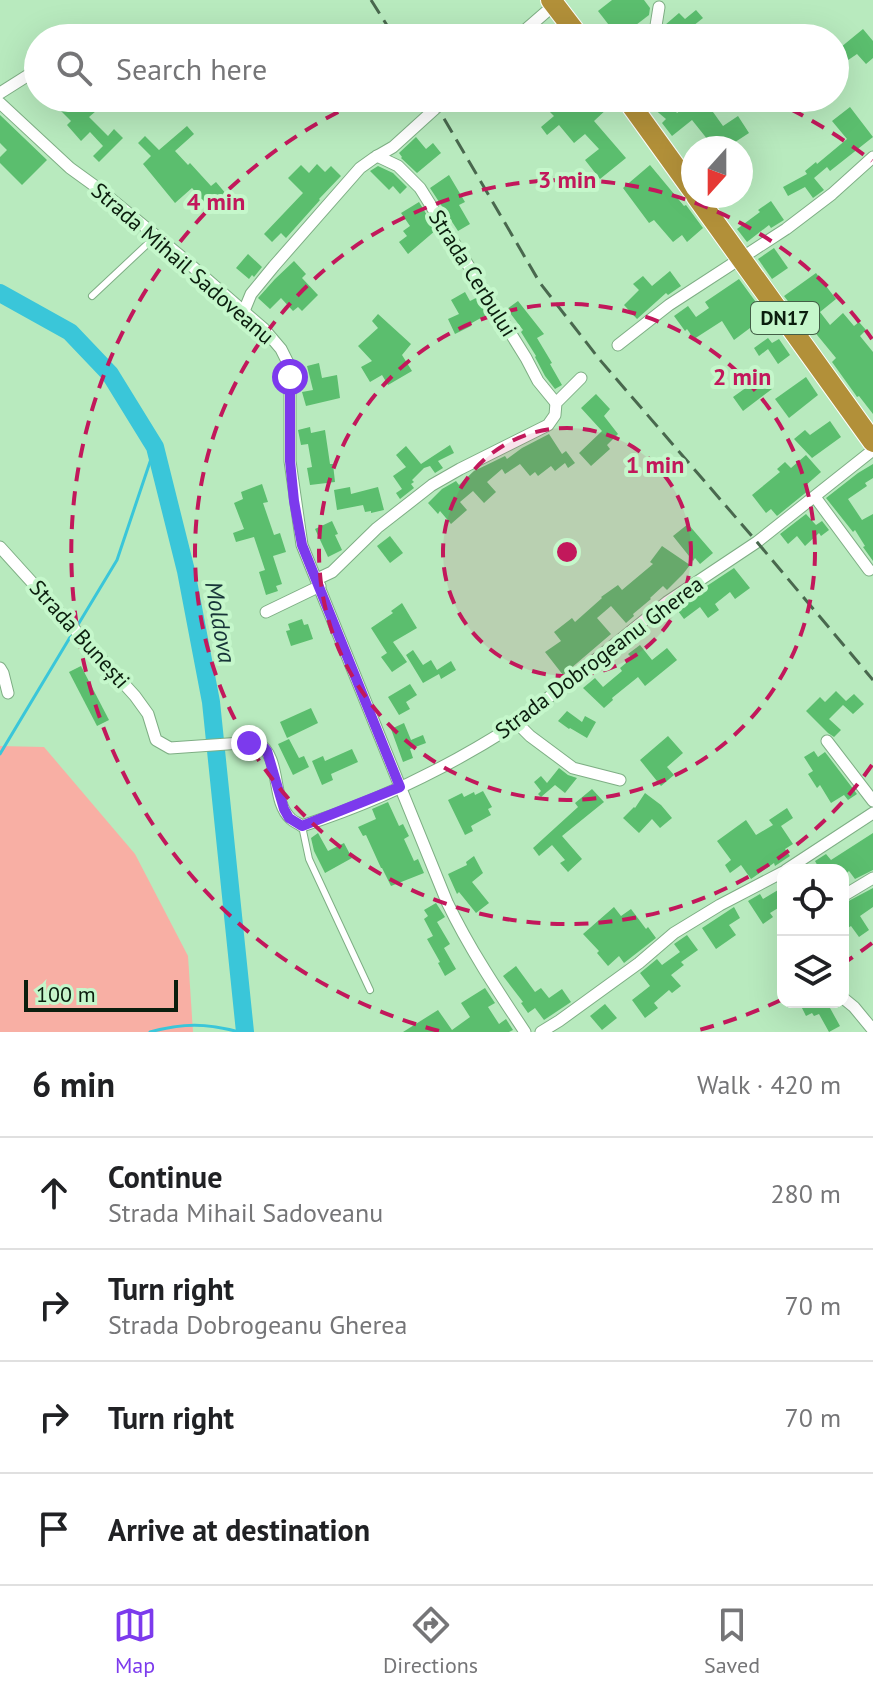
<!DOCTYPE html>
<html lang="en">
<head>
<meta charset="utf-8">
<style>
	body { margin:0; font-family:"PT Sans",sans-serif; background:#f6f6f6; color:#202124 }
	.controls { position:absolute; right:24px; bottom:24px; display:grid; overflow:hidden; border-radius:16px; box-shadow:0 8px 32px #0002 }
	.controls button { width:72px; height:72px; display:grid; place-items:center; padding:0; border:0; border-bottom:2px solid #e0e0e0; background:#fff; color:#202124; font:40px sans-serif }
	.compass { position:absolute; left:681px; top:136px; width:72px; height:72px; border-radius:50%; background:#fff; box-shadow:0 8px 32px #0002; rotate:201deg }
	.scale { position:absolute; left:24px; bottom:20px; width:154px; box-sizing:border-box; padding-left:8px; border:4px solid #0b1e0e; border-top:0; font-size:22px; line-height:28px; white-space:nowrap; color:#0b1e0e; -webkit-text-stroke:6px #c5f7cb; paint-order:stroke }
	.stop { position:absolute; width:24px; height:24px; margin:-18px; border:6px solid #7c3aed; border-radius:50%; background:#fff }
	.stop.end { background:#7c3aed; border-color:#fff; box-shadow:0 2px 8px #0008 }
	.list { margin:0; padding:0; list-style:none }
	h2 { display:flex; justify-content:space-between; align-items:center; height:104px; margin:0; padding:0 32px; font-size:34px }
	h2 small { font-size:26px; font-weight:400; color:#757577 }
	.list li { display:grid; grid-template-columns:52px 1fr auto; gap:24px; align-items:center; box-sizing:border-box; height:112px; padding:0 32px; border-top:2px solid #e0e0e0 }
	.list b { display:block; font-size:30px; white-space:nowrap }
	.list p { margin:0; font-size:26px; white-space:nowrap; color:#757577 }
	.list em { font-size:26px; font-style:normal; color:#757577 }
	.icon { flex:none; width:44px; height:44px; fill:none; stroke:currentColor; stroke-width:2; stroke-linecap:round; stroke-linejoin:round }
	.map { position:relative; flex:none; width:873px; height:1032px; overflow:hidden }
	.search { position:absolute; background:#fff; box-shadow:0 8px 32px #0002; left:24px; right:24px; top:24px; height:88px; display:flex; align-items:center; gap:20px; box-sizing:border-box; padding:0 28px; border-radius:44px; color:#757577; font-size:30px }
	.sheet { height:552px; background:#fff }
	nav { display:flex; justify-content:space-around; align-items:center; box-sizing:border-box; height:112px; border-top:2px solid #e0e0e0; background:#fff; font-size:22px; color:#757577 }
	nav a { display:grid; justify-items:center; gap:4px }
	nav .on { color:#7c3aed }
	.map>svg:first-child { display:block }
	.green { fill:#f8afa4 }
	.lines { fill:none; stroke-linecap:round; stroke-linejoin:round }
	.stream { stroke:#3ac6d9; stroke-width:3 }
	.river { stroke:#3ac6d9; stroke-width:18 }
	.building { fill:#5bbe6e }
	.lane-casing { stroke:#7eae84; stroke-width:8 }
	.street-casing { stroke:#7eae84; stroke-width:13 }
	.highway-casing { stroke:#fff; stroke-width:22 }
	.lane { stroke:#fff; stroke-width:6 }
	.street { stroke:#fff; stroke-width:11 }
	.highway { stroke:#b29039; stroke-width:20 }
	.rail { stroke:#49684e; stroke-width:3; stroke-dasharray:16 8; stroke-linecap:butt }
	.route { stroke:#7c3aed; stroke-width:10 }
	.ring { fill:none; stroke:#c2185b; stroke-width:4; stroke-dasharray:14 10 }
	.labels { text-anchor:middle; stroke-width:8; stroke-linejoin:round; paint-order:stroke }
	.shield { fill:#c5f7cb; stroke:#435f47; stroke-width:2 }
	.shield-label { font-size:20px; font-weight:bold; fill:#0b1e0e }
	.street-label { font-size:22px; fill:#0b1e0e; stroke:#c5f7cb }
	.water-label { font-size:24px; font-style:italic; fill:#173438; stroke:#c5f7cb }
	.centre { fill:#c2185b; stroke:#c5f7cb; stroke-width:4 }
	.ring-label { font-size:24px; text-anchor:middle; font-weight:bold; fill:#c2185b; stroke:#c5f7cb; stroke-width:8; stroke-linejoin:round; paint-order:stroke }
</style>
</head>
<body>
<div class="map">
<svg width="873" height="1032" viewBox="0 0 873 1032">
	<rect width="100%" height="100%" fill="#b8eabe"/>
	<!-- green -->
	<path class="green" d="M0,746L44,747L135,854L188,956L193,1032H0Z"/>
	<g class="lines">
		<!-- stream -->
		<g class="stream">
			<path d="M76,628L117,560L155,447"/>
			<path d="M0,754L72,634"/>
			<path d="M150,1032C183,1023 206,1023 239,1032"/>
		</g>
		<!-- river -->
		<path class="river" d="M0,293L70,332L110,374L155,447L186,571L211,702L245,1032"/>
	</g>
	<!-- building -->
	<g class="building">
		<path d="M612,0H644L650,8L649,15L619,38L598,11Z"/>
		<path d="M696,10L703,18L678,38H672L664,29L665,25L679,13L685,19Z"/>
		<path d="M863,29L873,41V58L866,64L857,54L835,69V52Z"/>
		<path d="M48,98H97L103,105L89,117L108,136L114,129L123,138L99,162L93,156L103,146L90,132L81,141L67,125L71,121Z"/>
		<path d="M585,98H600L608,108L594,121L626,158L600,179L585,160L599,149L585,134L574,143L559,125L547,135L541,127L554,116L547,109L560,99L570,111Z"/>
		<path d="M651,98H665L677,113L698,98H703L723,126L738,116L749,133L726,148H697L708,140L692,120L672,136L662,123L666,119L647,103Z"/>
		<path d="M850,107L873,137L830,171L827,167L814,178L824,190L813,198L805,187L788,196L783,187L807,174L805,171L816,162L817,164L847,139L832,121Z"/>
		<path d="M0,115L47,160L22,185L0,163V157L7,150L0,143Z"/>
		<path d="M187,126L194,134L175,151L188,165L190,163L211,186L216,182L227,195L210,209L192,188L175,203L143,164L151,156L138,143L145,136L159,150Z"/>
		<path d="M416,137L426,149L433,143L441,153L417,173L401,158L402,157L399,153Z"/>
		<path d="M317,164L325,172L331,166L341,176L319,199L320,200L286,238L281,233L272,242L264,234L303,193L288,178L301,165L309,173Z"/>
		<path d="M650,165L684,206L686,205L703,228L687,242L682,235L673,242L654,220L649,223L623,188Z"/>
		<path d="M378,166L393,173L407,187L400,194L393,186L389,190L370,171Z"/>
		<path d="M449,175L465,202L459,205L470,224L458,231L430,188Z"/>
		<path d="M771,201L784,220L771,228L769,225L747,242L737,229L760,212L758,210Z"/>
		<path d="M419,202L436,230L408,254L399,242L407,236L403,231L410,226L401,213Z"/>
		<path d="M774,248L788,268L772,279L758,259Z"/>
		<path d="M248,254L262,267L254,277L252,275L249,279L236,268Z"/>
		<path d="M294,261L306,274L302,278L318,295L302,311L298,307L293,311L281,298L270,309L258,298L275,279Z"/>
		<path d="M670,271L681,286L668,295L666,293L637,319L624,305L639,290L633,284L643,276L652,286Z"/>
		<path d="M816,273L836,299L820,312L830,325L843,313L854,326L859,322L866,330L860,336L873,352V414L859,396L857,397L855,394L832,362L836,358L813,330L811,331L784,296Z"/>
		<path d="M739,279L766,316L734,340L722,321L694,339L687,329L685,331L674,316L688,306L696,317L709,308L705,302Z"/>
		<path d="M465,292L470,301L478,297L488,314L470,324L471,326L455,334L448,319L459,314L451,300Z"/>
		<path d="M518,301L544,334L537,338L552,363L550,364L562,385L555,389L545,376L535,357L536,356L521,332L523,330L507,309Z"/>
		<path d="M378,314L411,344L402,355L412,371L388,385L382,375L370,382L361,367L372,361L358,346L378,328L372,321Z"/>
		<path d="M768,338L772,343L779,339L790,355L778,364L768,349L759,356L754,348Z"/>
		<path d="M319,363L322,378L337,375L340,398L306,406L302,392L313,390L307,366Z"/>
		<path d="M806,377L818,395L789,418L775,399Z"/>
		<path d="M766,381L772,389L743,411L733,397L754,382L758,387Z"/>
		<path d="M596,394L610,409L604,416L618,434L607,445L610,449L591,466L579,453L602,431L581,408Z"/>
		<path d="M830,421L841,437L812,458L794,439L805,430L810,435Z"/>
		<path d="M310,427L311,433L325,430L330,464H333L335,482L310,485L307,468L312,467L308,444L301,445L298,430Z"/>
		<path d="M549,434L562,454L566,451L575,463L568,468L565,463L555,471L551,466L538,476L535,472L530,476L520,464L505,474L502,469L487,482L496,492L484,503L473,491L460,502L467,510L451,524L440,511L438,514L428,503L442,489L456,481L459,485L474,471L505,456L507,459L522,448Z"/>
		<path d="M450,445L454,453L438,461L443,468L435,473L430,466L424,468L412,480L414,482L411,484L414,488L400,499L396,493L402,489L393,476L406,467L396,455L406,446L421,464Z"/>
		<path d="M806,455L821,472L805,486L809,490L777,516L771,509L766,513L752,495L780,472L777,469L785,462L791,468Z"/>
		<path d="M873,464V478L865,483L867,486L848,499L862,520L873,514V561L863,547L865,546L855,530L853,532L826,498L858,473Z"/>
		<path d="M262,484L268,502L263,503L274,535L280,533L286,552L273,556L282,584L276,586L278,591L266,595L259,572L265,570L254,537L236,542L233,533L244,529L234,503L243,499L241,492Z"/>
		<path d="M350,487L351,494L378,487L384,510L371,513V511L365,512L363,505L337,510L334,490Z"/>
		<path d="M806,514L816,525L822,521L829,530L821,536L819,533L805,546L797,536L788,544L780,534Z"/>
		<path d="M332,521L338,534L335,535L342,550L328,557L315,529Z"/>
		<path d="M688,524L713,553L700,564L695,558L693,561L673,536Z"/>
		<path d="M390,536L403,553L390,563L377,546Z"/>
		<path d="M662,546L690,565L683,574L667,590L663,586L650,598L651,599L633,614L634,616L626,623L611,606L597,618L611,634L563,675L545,652L561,641L554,632L572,618L575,622L602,598L601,597L618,585L622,590L653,564L650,562Z"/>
		<path d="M734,568L750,588L735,599L730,592L715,604L719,610L708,618L700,607L684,619L675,607Z"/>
		<path d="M402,603L417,628L393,642L407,662L392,672L381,657L387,653L371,628L393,613L391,611Z"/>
		<path d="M302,619L304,625L308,624L313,639L291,646L286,631L290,630L288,624Z"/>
		<path d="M640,645L652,660L667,648L677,660L645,686L638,677L612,698L613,700L604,708L583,688L595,678L603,687L622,671L620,668L632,658L628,654Z"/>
		<path d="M413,650L423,665L431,660L437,670L451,661L456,670L441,679L439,674L423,683L406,655Z"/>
		<path d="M81,666L109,720L97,726L69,672Z"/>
		<path d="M410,684L417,695L406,702L410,709L399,715L388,697Z"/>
		<path d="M836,691L846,701L854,694L864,704L853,714L843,705L829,719L841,730L834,737L828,733L806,711L820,697L825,702Z"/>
		<path d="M311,708L318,723L287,738L280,722Z"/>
		<path d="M567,711L582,722L585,716L596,722L587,738L570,728L569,729L558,721Z"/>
		<path d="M404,723L411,740L423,735L426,743L410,749L413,758L403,762L391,729Z"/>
		<path d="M668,736L683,753L667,767L674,775L661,786L640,760Z"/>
		<path d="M289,739L299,758L304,756L309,767L293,775L278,744Z"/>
		<path d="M352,749L358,762L331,774L333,780L322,785L312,761L323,756L325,761Z"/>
		<path d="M814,751L818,757L825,752L857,794L848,800L844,795L831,803L820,785L817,788L808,774L813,771L804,757Z"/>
		<path d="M559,768L568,775L577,778L565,793L555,785L541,797L538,794L541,791L534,782L541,776L547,783Z"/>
		<path d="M592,789L604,802L562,836L582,859L568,872L560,863L565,860L552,845L539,856L533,848L578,807L575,803Z"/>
		<path d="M483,791L492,807L488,809L491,815L471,826L473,831L465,835L448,800L462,793L464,797L474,792L475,795Z"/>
		<path d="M645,793L661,805L672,818L660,828L652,819L639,833L623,818L634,807L635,808Z"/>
		<path d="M388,802L399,826L403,824L409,836L404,839L414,861L418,859L424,873L391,886L382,868H381L366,835L363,836L358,827L376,819L372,809Z"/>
		<path d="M787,808L793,818L781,826L793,844L785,849L790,856L775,866L774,863L751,879L741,865L730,873L725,865L731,860L717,841L746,820L756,835L773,825L769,820Z"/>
		<path d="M318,833L328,851L344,843L352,858L325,873L314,851L311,838Z"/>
		<path d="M873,833V870L855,879L849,871L843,876V870H820L815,861L826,854L831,860Z"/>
		<path d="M474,856L483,873L472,882L489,903L476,913L459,892L457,894L448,874L467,865L466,862Z"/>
		<path d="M783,887V905L770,913L773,917L763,924L748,901L760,894L763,899Z"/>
		<path d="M873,888V907L860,916L869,930L859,937L851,926L843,931V904Z"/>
		<path d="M436,903L445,917L437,922L450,944L444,948L456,969L445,976L438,963L440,962L427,939L433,936L424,919L428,916L424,910Z"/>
		<path d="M614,907L621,916L631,909L646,929L648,927L656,938L624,963L619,956L608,966L597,953L599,951L583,934Z"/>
		<path d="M734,907L740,918L729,925L736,935L716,949L702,928Z"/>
		<path d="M687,935L698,950L681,962L684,965L671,975L681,986L672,993L669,990L654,1003L658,1008L645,1018L632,1000L650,986L640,973L657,959L662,965L680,952L674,944Z"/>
		<path d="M516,966L535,992L541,988L549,998L562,989L571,1002L544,1020L535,1008L528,1013L521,1003L523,1002L503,976Z"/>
		<path d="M485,988L495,1003L488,1007L499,1024L506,1019L513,1030L509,1032H403L438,1010L452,1030L470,1017L461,1003Z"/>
		<path d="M799,1002H836L837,1004L830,1008L840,1026L829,1032L819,1014L814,1016L812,1013L806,1016Z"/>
		<path d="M605,1004L617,1018L602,1030L590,1016Z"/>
	</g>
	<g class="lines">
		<defs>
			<g id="lane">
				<path d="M92,296L156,236"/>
				<path d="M302,826L309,859L370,990"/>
			</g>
			<g id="street">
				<path d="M516,38L554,5"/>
				<path d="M654,38L659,7"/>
				<path d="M0,93L38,69"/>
				<path d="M0,103L70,168L99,189L178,254L264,329L281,349L288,363L290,377V461L302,545L447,902C469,948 497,990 525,1032"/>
				<path d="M377,156L398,166L420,188L526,358L538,381L556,403"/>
				<path d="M244,311L251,294L274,266L360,168L374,158L393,147L447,98"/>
				<path d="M618,345L669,305L786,229L832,194L873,157"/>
				<path d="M815,497L869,570"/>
				<path d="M0,547L135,696L148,714L156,740L170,748L257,742C283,758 270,800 291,819C294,822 298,823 302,826C376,802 451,766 517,723L667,602L757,542L873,450"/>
				<path d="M317,579L332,572L377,528L432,485L460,469L548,425L555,415L556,403L581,378"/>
				<path d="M266,612L320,586"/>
				<path d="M0,668L3,673L8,693"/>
				<path d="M517,723L530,736L573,768L620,780"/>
				<path d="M827,741L873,801"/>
				<path d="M786,870L873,813"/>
				<path d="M843,896L873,878"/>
				<path d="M843,998L854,1007L873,1030"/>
				<path d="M541,1032L559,1021L639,963L674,933L720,905L783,872"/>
			</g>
			<g id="highway">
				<path d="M551,0L580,38"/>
				<path d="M626,98L693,191"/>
				<path d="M696,196L873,442"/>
			</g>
		</defs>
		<!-- lane casing -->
		<use href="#lane" class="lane-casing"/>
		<!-- street casing -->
		<use href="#street" class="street-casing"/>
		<!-- highway casing -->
		<use href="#highway" class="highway-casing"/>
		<!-- lane -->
		<use href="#lane" class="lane"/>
		<!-- street -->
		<use href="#street" class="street"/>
		<!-- highway -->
		<use href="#highway" class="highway"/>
		<!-- rail -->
		<g class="rail">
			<path d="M371,0L395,38"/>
			<path d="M432,98L540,283L600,360L757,542L873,680"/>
		</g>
	</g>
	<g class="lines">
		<!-- route -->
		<path class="route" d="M249,743C258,742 262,744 267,751L284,809L289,818L302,826L400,787L302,545L294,501L290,461V377"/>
	</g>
	<!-- distance rings -->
	<circle cx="567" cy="552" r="124" fill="#c2185b" fill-opacity=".12"/>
	<g class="ring">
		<circle cx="567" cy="552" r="124"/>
		<circle cx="567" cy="552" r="248"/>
		<path d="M872 765A372 372 0 1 1 872 339"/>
		<path d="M872 943A496 496 0 0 1 844 963M781 1000A496 496 0 0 1 695 1031M439 1031A496 496 0 0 1 365 99M769 99A496 496 0 0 1 872 161"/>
	</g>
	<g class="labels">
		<!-- shield labels -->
		<rect class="shield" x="751" y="302" width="68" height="32" rx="6"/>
		<g class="shield-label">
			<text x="785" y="325">DN17</text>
		</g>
		<!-- street labels -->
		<g class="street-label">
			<text transform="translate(183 263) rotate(41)" y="8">Strada Mihail Sadoveanu</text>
			<text transform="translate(473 273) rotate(58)" y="8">Strada Cerbului</text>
			<text transform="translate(80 634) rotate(48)" y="8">Strada Bunești</text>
			<text transform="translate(599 657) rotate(-37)" y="8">Strada Dobrogeanu Gherea</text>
		</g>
		<!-- water labels -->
		<g class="water-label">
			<text transform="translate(220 622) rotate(80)" y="8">Moldova</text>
		</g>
	</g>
	<circle cx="567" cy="552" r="12" class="centre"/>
	<g class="ring-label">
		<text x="567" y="188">3 min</text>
		<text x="216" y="210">4 min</text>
		<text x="742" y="385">2 min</text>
		<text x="655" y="473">1 min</text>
	</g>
</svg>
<div class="controls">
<button><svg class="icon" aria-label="locate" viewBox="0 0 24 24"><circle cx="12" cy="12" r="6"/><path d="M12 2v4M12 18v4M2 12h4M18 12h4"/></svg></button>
<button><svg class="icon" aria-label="layers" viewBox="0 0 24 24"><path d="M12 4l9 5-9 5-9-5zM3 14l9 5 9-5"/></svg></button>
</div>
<svg class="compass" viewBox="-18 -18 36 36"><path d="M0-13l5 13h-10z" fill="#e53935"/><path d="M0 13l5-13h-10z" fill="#757577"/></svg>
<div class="scale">100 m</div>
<div class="stop" style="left:290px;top:377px"></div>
<div class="stop end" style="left:249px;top:743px"></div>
<div class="search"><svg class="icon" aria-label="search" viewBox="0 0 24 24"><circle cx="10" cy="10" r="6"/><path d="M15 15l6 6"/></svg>Search here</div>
</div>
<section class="sheet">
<h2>6 min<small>Walk · 420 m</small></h2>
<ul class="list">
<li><svg class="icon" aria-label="ahead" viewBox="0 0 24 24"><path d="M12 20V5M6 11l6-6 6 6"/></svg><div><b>Continue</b><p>Strada Mihail Sadoveanu</p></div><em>280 m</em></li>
<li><svg class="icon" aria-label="right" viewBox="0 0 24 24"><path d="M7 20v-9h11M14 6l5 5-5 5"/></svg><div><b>Turn right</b><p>Strada Dobrogeanu Gherea</p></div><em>70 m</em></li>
<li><svg class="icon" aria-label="right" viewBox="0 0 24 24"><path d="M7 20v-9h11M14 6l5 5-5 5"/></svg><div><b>Turn right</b></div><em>70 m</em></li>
<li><svg class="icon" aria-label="arrive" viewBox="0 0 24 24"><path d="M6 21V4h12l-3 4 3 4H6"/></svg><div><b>Arrive at destination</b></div></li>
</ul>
</section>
<nav>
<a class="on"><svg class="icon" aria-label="map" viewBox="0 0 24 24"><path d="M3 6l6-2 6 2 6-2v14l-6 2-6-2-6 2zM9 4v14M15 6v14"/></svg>Map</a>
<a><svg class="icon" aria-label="directions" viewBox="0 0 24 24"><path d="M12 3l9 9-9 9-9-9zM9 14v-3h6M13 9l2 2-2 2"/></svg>Directions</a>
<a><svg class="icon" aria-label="saved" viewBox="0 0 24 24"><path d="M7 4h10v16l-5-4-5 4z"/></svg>Saved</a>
</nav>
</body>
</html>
